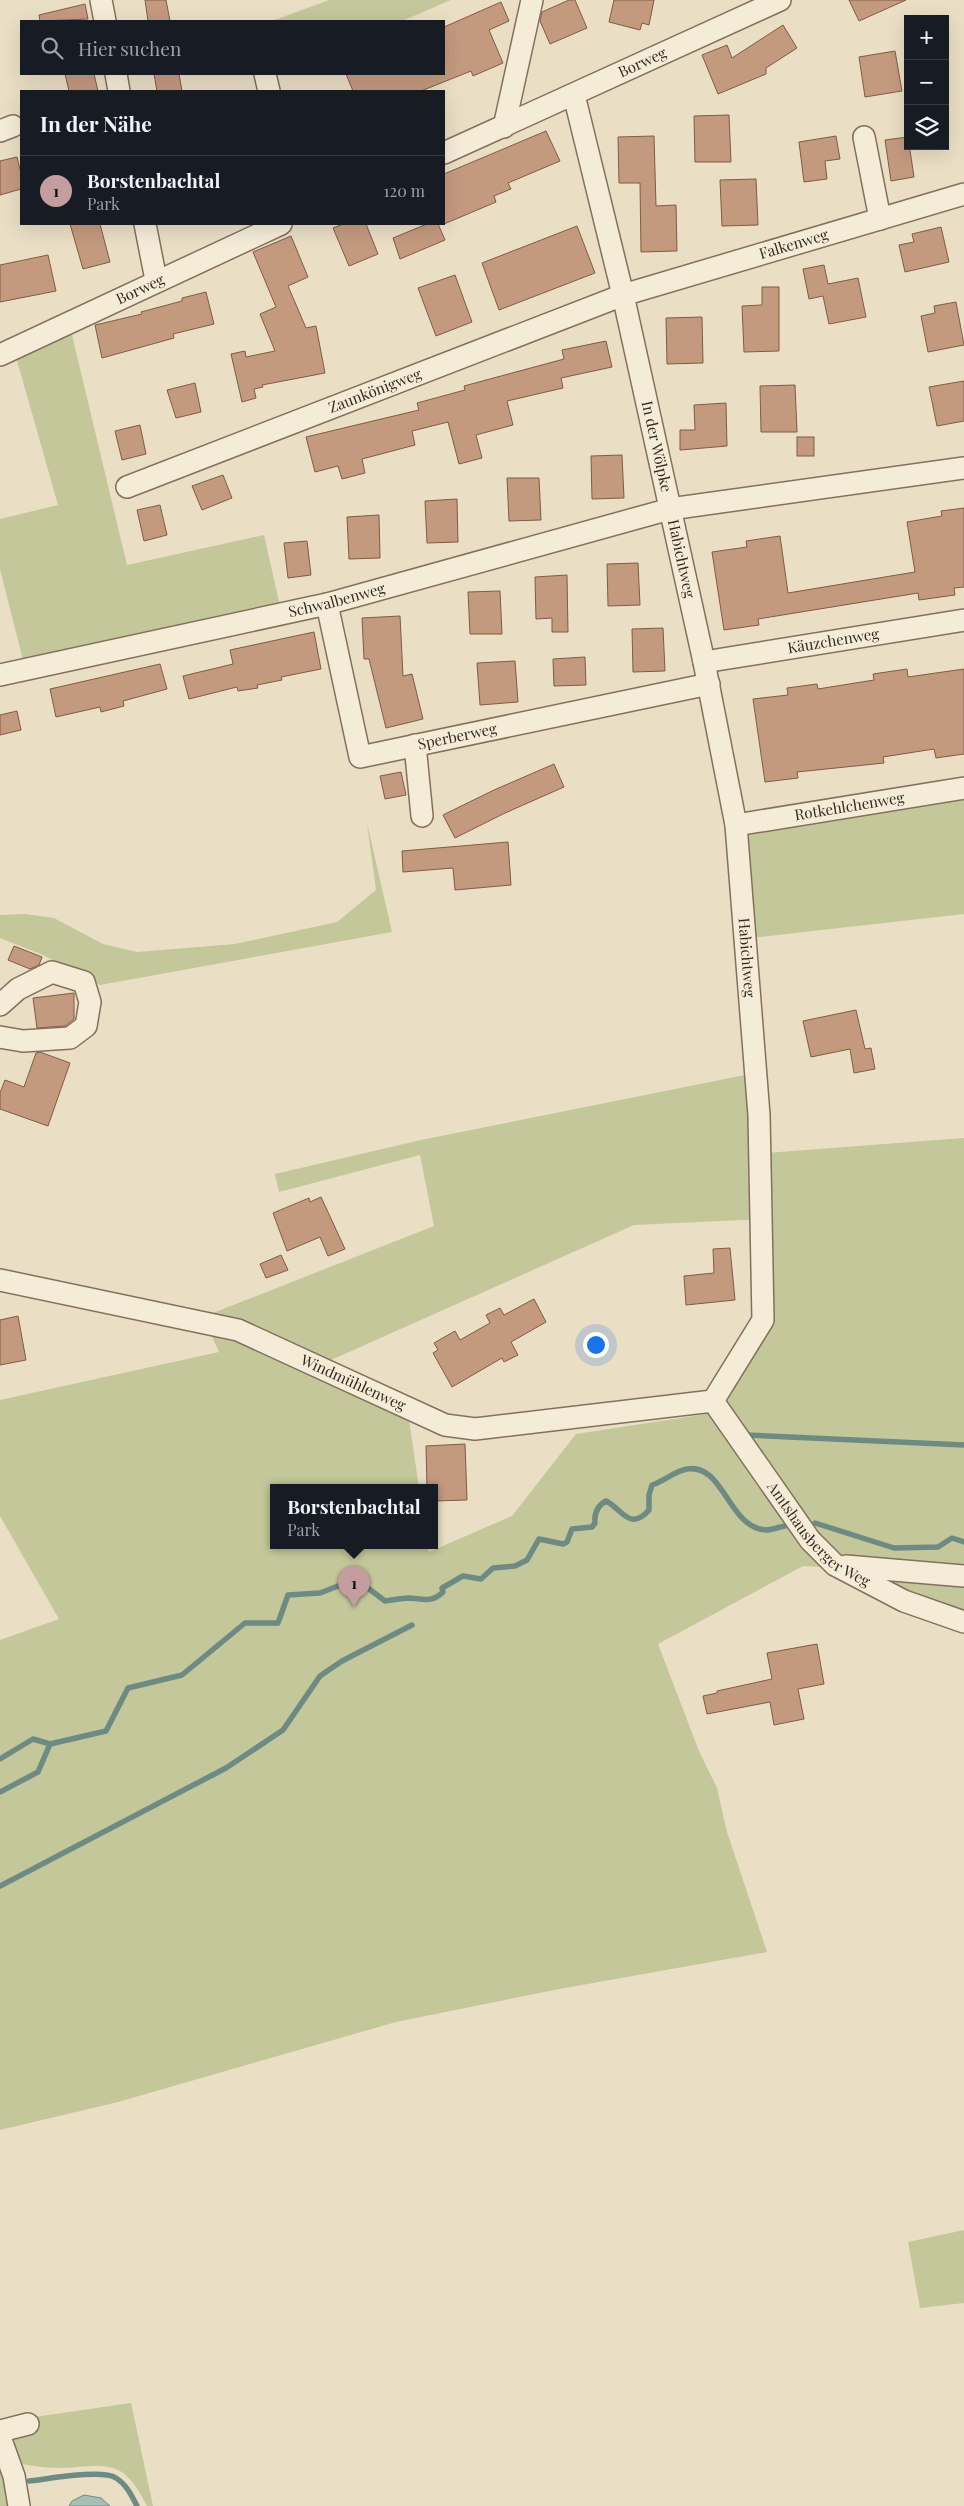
<!DOCTYPE html>
<html lang="de">
<head>
<meta charset="utf-8">
<style>
	body { margin:0; font-family:"Playfair Display",serif; background:#242831; color:#f1f3f6 }
	.controls { position:absolute; right:15px; top:15px; display:grid; overflow:hidden; border-radius:0px; box-shadow:0 5px 20px #0002 }
	.controls button { width:45px; height:45px; display:grid; place-items:center; padding:0; border:0; border-bottom:1px solid #363941; background:#171b24; color:#f1f3f6; font:25px sans-serif }
	.you { position:absolute; left:595px; top:1344px; width:18px; height:18px; margin:-12px; border:4px solid #fff; border-radius:50%; background:#1a73e8; box-shadow:0 0 0 8px #1a73e833 }
	.badge { display:grid; place-items:center; width:32px; height:32px; border-radius:50%; background:#c49da0; color:#111; font-size:16px; font-weight:700 }
	.pin { position:absolute; translate:-50% -41px; filter:drop-shadow(0 1px 2px #0008) }
	.pin::after { content:''; position:absolute; top:26px; width:18px; height:15px; background:inherit; clip-path:polygon(0 0,100% 0,50% 100%) }
	.popup { position:absolute; left:270px; top:1484px; width:168px; height:65px; box-sizing:border-box; display:grid; place-content:center; border-radius:0px; background:#171b24; filter:drop-shadow(0 1px 4px #0005); font-size:16px; white-space:nowrap; color:#9ea1a6 }
	.popup b { font-size:19px; color:#f1f3f6 }
	.popup::after { content:''; position:absolute; left:50%; top:100%; margin-left:-10px; border:10px solid transparent; border-top-color:#171b24 }
	.list { margin:0; padding:0; list-style:none }
	h2 { display:flex; justify-content:space-between; align-items:center; height:65px; margin:0; padding:0 20px; font-size:21px }
	h2 small { font-size:16px; font-weight:400; color:#9ea1a6 }
	.list li { display:grid; grid-template-columns:32px 1fr auto; gap:15px; align-items:center; box-sizing:border-box; height:70px; padding:0 20px; border-top:1px solid #363941 }
	.list b { display:block; font-size:19px; white-space:nowrap }
	.list p { margin:0; font-size:16px; white-space:nowrap; color:#9ea1a6 }
	.list em { font-size:16px; font-style:normal; color:#9ea1a6 }
	.icon { flex:none; width:28px; height:28px; fill:none; stroke:currentColor; stroke-width:2; stroke-linecap:round; stroke-linejoin:round }
	.map { position:relative; flex:none; width:964px; height:2506px; overflow:hidden }
	.search { position:absolute; background:#171b24; box-shadow:0 5px 20px #0002; left:20px; top:20px; width:425px; height:55px; display:flex; align-items:center; gap:12px; box-sizing:border-box; padding:0 18px; border-radius:0px; color:#9ea1a6; font-size:19px }
	.panel { position:absolute; background:#171b24; box-shadow:0 5px 20px #0002; left:20px; top:90px; width:425px; height:135px; border-radius:0px }
	.map>svg:first-child { display:block }
	.green { fill:#c3c79a; fill-rule:evenodd }
	.water { fill:#a7beb6; stroke:#6e8b83 }
	.lines { fill:none; stroke-linecap:round; stroke-linejoin:round }
	.stream { stroke:#6e8b83; stroke-width:5.5 }
	.building { fill:#c49a7f; stroke:#805b45 }
	.minor-casing { stroke:#83705d; stroke-width:24 }
	.minor { stroke:#f5ecd8; stroke-width:21 }
	.labels { text-anchor:middle; stroke-width:4.5; stroke-linejoin:round; paint-order:stroke }
	.street-label { font-size:15px; fill:#35291f; stroke:#f2e8d4 }
</style>
</head>
<body>
<div class="map">
<svg width="964" height="2506" viewBox="0 0 964 2506">
	<rect width="100%" height="100%" fill="#eadec5"/>
	<!-- green -->
	<g class="green">
		<path d="M329,0H451L402,21H272Z"/>
		<path d="M71,331L127,565L264,535L279,602L23,660L0,569V519L58,505L16,357Z"/>
		<path d="M964,796V914L750,938L742,834Z"/>
		<path d="M367,823L392,932L100,985L43,955L0,938V915L25,914L54,918L103,944L137,952L235,944L337,922L376,890Z"/>
		<path d="M760,1072L766,1153L964,1138V1617L844,1568L803,1566L658,1644L699,1751L717,1788L727,1832L767,1952L554,1990L396,2022L118,2102L0,2130V1640L59,1619L0,1516V1400L219,1352L203,1317L434,1226L420,1155L279,1192L275,1174L421,1140ZM766,1219L772,1323L713,1413L576,1434L512,1516L429,1552L427,1546H274V1488H419L408,1413L313,1368L634,1225Z"/>
		<path d="M964,2230V2303L920,2308L908,2242Z"/>
		<path d="M131,2403L153,2506H147C122,2455 105,2467 58,2468C44,2468 29,2465 16,2463L13,2506H0V2422Z"/>
	</g>
	<!-- water -->
	<path class="water" d="M84,2495L101,2498L110,2506H69L72,2501Z"/>
	<g class="lines">
		<!-- stream -->
		<g class="stream">
			<path d="M746,1435L964,1445"/>
			<path d="M815,1523L894,1548L938,1547L952,1538L964,1542"/>
			<path d="M0,1759L33,1739L50,1744"/>
			<path d="M0,1792L38,1772L50,1744L106,1731L128,1688L182,1675L245,1623H278L288,1595L320,1593L356,1579L385,1601C393,1600 402,1598 409,1598C424,1599 432,1603 443,1592L442,1588L463,1576L481,1579L493,1568L515,1566L527,1560L539,1539L563,1544L567,1542L572,1529L592,1527L595,1523C594,1513 597,1506 606,1501C622,1509 630,1532 649,1510V1495L652,1485C664,1481 675,1471 687,1469C724,1463 728,1528 766,1530C772,1530 779,1527 785,1526"/>
			<path d="M0,1886L226,1768L283,1730L320,1676L342,1661L412,1625"/>
			<path d="M29,2481C48,2479 102,2469 116,2478C126,2484 132,2496 137,2506"/>
		</g>
	</g>
	<!-- building -->
	<g class="building">
		<path d="M145,0H166L170,21H148Z"/>
		<path d="M569,0H575L587,28L550,44L540,21L542,12Z"/>
		<path d="M614,0H654L649,25L642,23L640,30L609,22Z"/>
		<path d="M849,0H906L859,21Z"/>
		<path d="M501,2L509,21L489,30L503,63L473,76L471,71L421,91H353L346,74H444V27Z"/>
		<path d="M85,4L88,19L40,21L39,15Z"/>
		<path d="M783,25L797,48L766,68V74L718,94L702,55L727,45L732,58Z"/>
		<path d="M895,51L902,91L865,97L859,57Z"/>
		<path d="M65,74H94L98,91H69Z"/>
		<path d="M154,74H179L182,91H157Z"/>
		<path d="M729,115L731,162H695L694,116Z"/>
		<path d="M546,131L560,161L508,183L511,189L494,196L496,202L444,224V174Z"/>
		<path d="M654,136L656,206L676,205L677,251L641,252L640,183H619L618,137Z"/>
		<path d="M836,136L840,159L825,161L827,179L804,182L799,142Z"/>
		<path d="M908,137L914,177L891,181L885,140Z"/>
		<path d="M17,157L21,173V189L0,195V161Z"/>
		<path d="M756,179L758,225L722,226L720,180Z"/>
		<path d="M70,224H100L110,262L83,269Z"/>
		<path d="M343,224H366L378,254L349,266L333,228Z"/>
		<path d="M427,224H438L445,240L400,259L393,238Z"/>
		<path d="M577,226L595,273L499,310L482,263Z"/>
		<path d="M941,227L949,262L905,272L899,245L914,242L912,234Z"/>
		<path d="M291,236L308,277L288,286L306,328L316,326L325,373L262,385L263,387L254,389L256,398L242,402L231,354L245,351L246,357L275,351L260,314L276,307L253,252Z"/>
		<path d="M48,255L56,291L0,302V265Z"/>
		<path d="M824,265L828,284L858,278L866,317L829,324L823,296L809,299L803,269Z"/>
		<path d="M455,275L472,322L436,336L418,288Z"/>
		<path d="M762,287H779V351L744,352L742,306L762,305Z"/>
		<path d="M206,292L214,324L173,334L174,338L102,358L95,325L142,314L141,312L182,301V298Z"/>
		<path d="M956,302L964,345L928,352L921,316L935,313L934,306Z"/>
		<path d="M702,317L703,363L667,364L666,318Z"/>
		<path d="M606,341L612,367L561,378L563,388L507,401L513,425L476,435L482,458L459,464L448,422L412,431L415,445L362,459L365,473L342,479L338,466L315,472L306,437L419,410L417,403L465,390L464,386L564,359L562,350Z"/>
		<path d="M964,381V421L937,426L929,387Z"/>
		<path d="M195,383L201,412L176,418L167,390Z"/>
		<path d="M795,385L797,432H761L760,386Z"/>
		<path d="M726,403L727,446L680,450V430H695L694,405Z"/>
		<path d="M140,425L146,454L122,460L115,431Z"/>
		<rect x="797" y="437" width="17" height="19"/>
		<path d="M622,455L624,498L592,499L591,456Z"/>
		<path d="M223,475L232,498L202,510L192,486Z"/>
		<path d="M507,478H539L541,520L509,521Z"/>
		<path d="M457,499L458,542L427,543L425,501Z"/>
		<path d="M160,505L167,535L144,541L137,510Z"/>
		<path d="M964,508V587L954,588L955,595L919,600L918,593L758,619L759,625L724,630L712,552L747,547L746,541L780,536L788,593L915,572L907,522L942,516L941,511Z"/>
		<path d="M379,515L380,558L349,559L347,517Z"/>
		<path d="M307,541L311,575L288,578L284,543Z"/>
		<path d="M638,563L640,605L608,606L607,564Z"/>
		<path d="M567,575L568,632H552V618L536,619L535,577Z"/>
		<path d="M500,591L502,634H470L468,592Z"/>
		<path d="M400,616L403,676L412,674L423,719L386,728L369,659H364L362,618Z"/>
		<path d="M663,628L665,671L633,672L632,629Z"/>
		<path d="M314,632L321,669L281,677L282,680L257,685L258,688L238,691L237,687L189,699L183,676L233,664L230,650Z"/>
		<path d="M585,657L586,685L554,686L553,659Z"/>
		<path d="M515,661L518,702L480,705L477,663Z"/>
		<path d="M160,664L167,689L123,701L124,706L101,712L100,707L56,717L50,689Z"/>
		<path d="M907,669L908,677L964,669V754L936,758L934,749L883,757L884,763L797,772L798,778L765,782L753,699L788,695L787,688L817,684L818,689L874,680L873,674Z"/>
		<path d="M17,711L21,730L0,735V715Z"/>
		<path d="M554,764L564,787L505,813L455,838L443,815L494,790Z"/>
		<path d="M401,772L406,795L385,799L380,776Z"/>
		<path d="M508,842L511,885L455,890L453,868L403,872L402,851Z"/>
		<path d="M14,946L42,957L39,965L30,969L8,960Z"/>
		<path d="M74,993V1019L65,1026L37,1028L33,998Z"/>
		<path d="M856,1010L865,1049L871,1048L875,1069L854,1073L850,1049L811,1057L803,1021Z"/>
		<path d="M40,1052L70,1063L48,1126L0,1109V1093L5,1080L24,1087L36,1053Z"/>
		<path d="M321,1197L345,1249L328,1256L320,1237L287,1251L273,1213L309,1198L310,1202Z"/>
		<path d="M730,1248L735,1300L686,1305L684,1276L714,1273L713,1249Z"/>
		<path d="M281,1255L288,1270L266,1278L260,1264Z"/>
		<path d="M534,1299L546,1322L511,1342L518,1355L504,1362L502,1358L452,1387L433,1353L438,1350L434,1343L455,1331L460,1340L490,1323L486,1315L500,1308L504,1315Z"/>
		<path d="M18,1316L26,1360L0,1365V1320Z"/>
		<path d="M465,1444L467,1500L434,1501V1488H427L426,1446Z"/>
		<path d="M817,1644L824,1684L798,1689L804,1719L774,1725L770,1702L707,1714L703,1696L717,1693V1691L772,1679L767,1653Z"/>
	</g>
	<g class="lines">
		<defs>
			<g id="minor">
				<path d="M101,0L105,21"/>
				<path d="M116,74L119,91"/>
				<path d="M265,74L269,91"/>
				<path id="s1" d="M574,95L623,295L704,662L736,825L759,1115L763,1320L713,1401"/>
				<path d="M504,127L532,0"/>
				<path d="M0,131L13,126"/>
				<path d="M864,137L880,219"/>
				<path id="s2" d="M444,153L780,0"/>
				<path d="M145,224L156,280"/>
				<path id="s3" d="M0,355L281,224"/>
				<path id="s4" d="M127,487L623,295L964,194"/>
				<path id="s5" d="M327,604L360,757L709,684"/>
				<path id="s6" d="M704,662L964,620"/>
				<path id="s7" d="M0,675L327,604L670,509L964,468"/>
				<path d="M415,745L422,816"/>
				<path id="s8" d="M736,825L964,788"/>
				<path d="M0,1005L18,989L52,972L84,982L90,1002L86,1026L70,1038L23,1041L0,1037"/>
				<path id="s9" d="M0,1280L238,1330L445,1425L475,1429L713,1401"/>
				<path id="s10" d="M713,1401L810,1540L835,1565L904,1601L964,1622"/>
				<path d="M846,1566L964,1576"/>
				<path d="M0,2431L28,2424"/>
				<path d="M0,2437L14,2476L19,2506"/>
			</g>
		</defs>
		<!-- minor casing -->
		<use href="#minor" class="minor-casing"/>
		<!-- minor -->
		<use href="#minor" class="minor"/>
	</g>
	<g class="labels">
		<!-- street labels -->
		<g class="street-label">
			<text dy="5" stroke="none"><textPath href="#s2" startOffset="218">Borweg</textPath></text>
			<text dy="5" stroke="none"><textPath href="#s4" startOffset="710">Falkenweg</textPath></text>
			<text dy="5" stroke="none"><textPath href="#s3" startOffset="155">Borweg</textPath></text>
			<text dy="5" stroke="none"><textPath href="#s4" startOffset="266">Zaunkönigweg</textPath></text>
			<text dy="5" stroke="none"><textPath href="#s1" startOffset="361">In der Wölpke</textPath></text>
			<text dy="5" stroke="none"><textPath href="#s1" startOffset="476">Habichtweg</textPath></text>
			<text dy="5" stroke="none"><textPath href="#s7" startOffset="345">Schwalbenweg</textPath></text>
			<text dy="5" stroke="none"><textPath href="#s6" startOffset="131">Käuzchenweg</textPath></text>
			<text dy="5" stroke="none"><textPath href="#s5" startOffset="256">Sperberweg</textPath></text>
			<text dy="5" stroke="none"><textPath href="#s8" startOffset="115">Rotkehlchenweg</textPath></text>
			<text dy="5" stroke="none"><textPath href="#s1" startOffset="881">Habichtweg</textPath></text>
			<text dy="5" stroke="none"><textPath href="#s9" startOffset="370">Windmühlenweg</textPath></text>
			<text dy="5" stroke="none"><textPath href="#s10" startOffset="172">Amtshausberger Weg</textPath></text>
		</g>
	</g>
</svg>
<div class="controls">
<button>+</button>
<button>−</button>
<button><svg class="icon" aria-label="layers" viewBox="0 0 24 24"><path d="M12 4l9 5-9 5-9-5zM3 14l9 5 9-5"/></svg></button>
</div>
<div class="you"></div>
<div class="pin badge" style="left:354px;top:1607px">1</div>
<div class="popup"><b>Borstenbachtal</b>Park</div>
<div class="search"><svg class="icon" aria-label="search" viewBox="0 0 24 24"><circle cx="10" cy="10" r="6"/><path d="M15 15l6 6"/></svg>Hier suchen</div>
<section class="panel">
<h2>In der Nähe<small></small></h2>
<ul class="list">
<li><span class="badge">1</span><div><b>Borstenbachtal</b><p>Park</p></div><em>120 m</em></li>
</ul>
</section>
</div>
</body>
</html>
